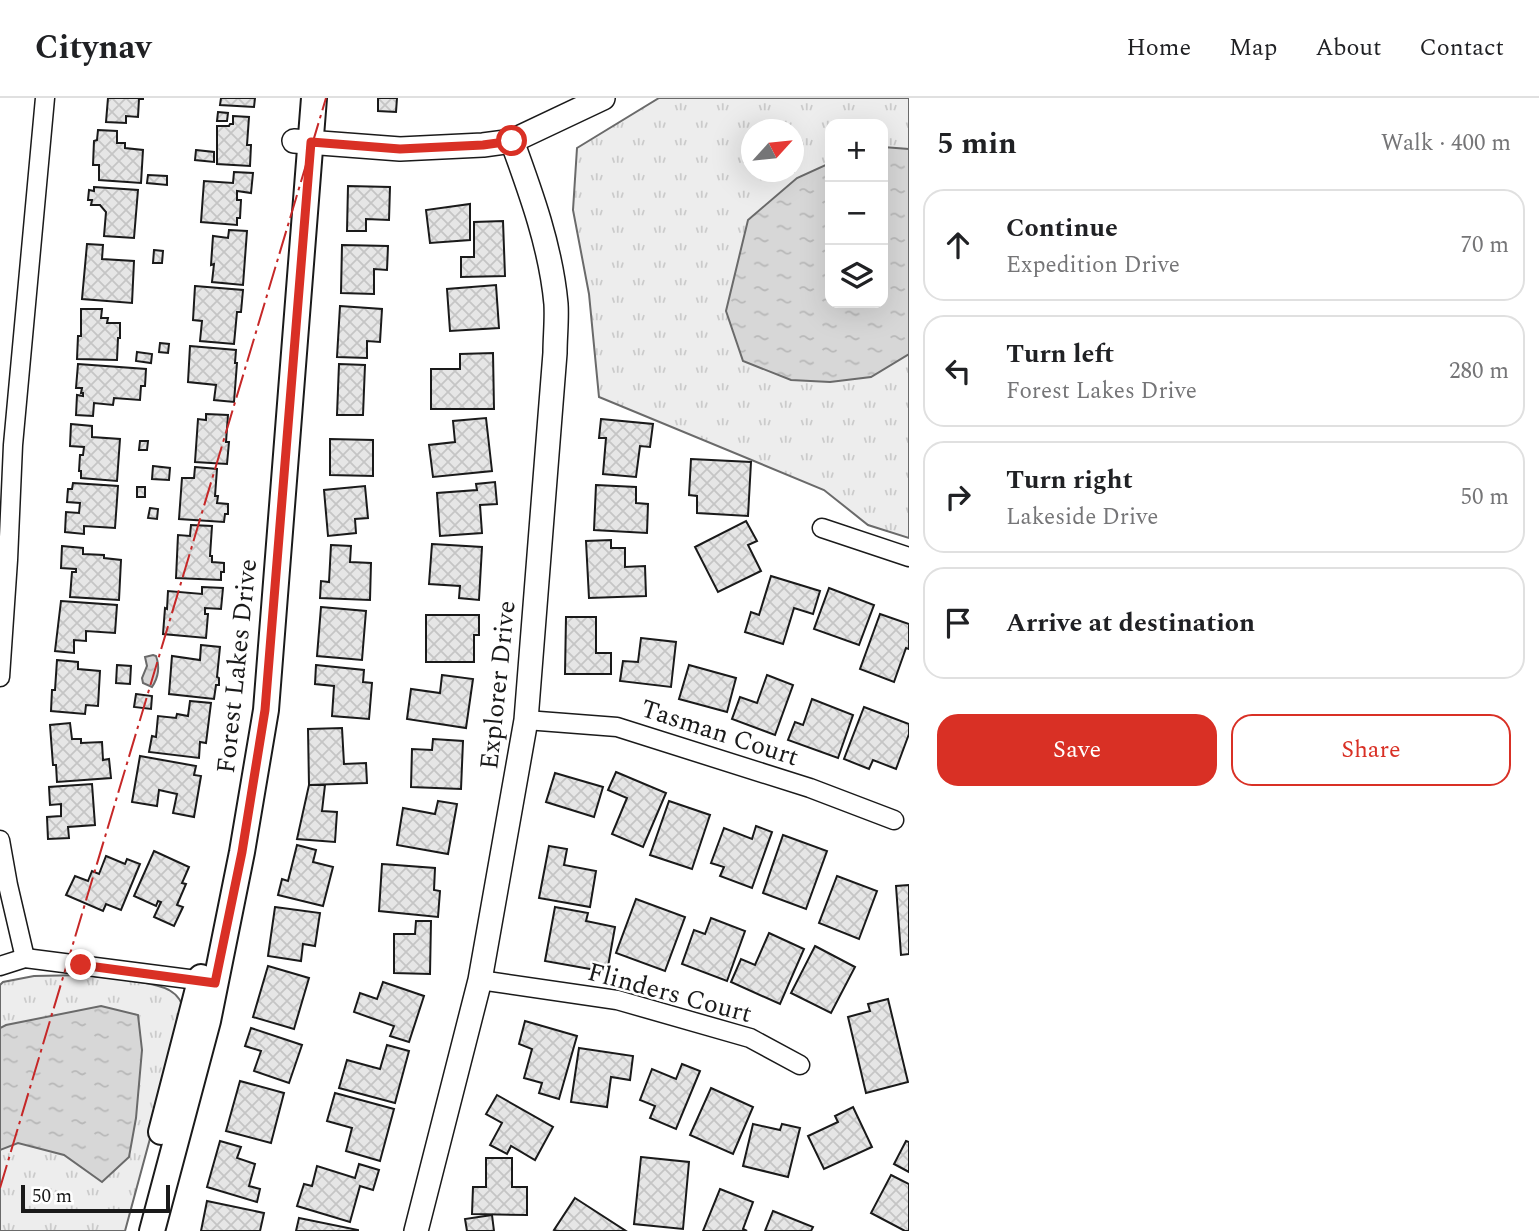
<!DOCTYPE html>
<html lang="en">
<head>
<meta charset="utf-8">
<style>
	body { margin:0; font-family:Spectral,serif; background:#f6f6f6; color:#202124 }
	.controls { position:absolute; right:21px; top:21px; display:grid; overflow:hidden; border-radius:14px; box-shadow:0 7px 28px #0002 }
	.controls button { width:63px; height:63px; display:grid; place-items:center; padding:0; border:0; border-bottom:2px solid #e0e0e0; background:#fff; color:#202124; font:35px sans-serif }
	.compass { position:absolute; left:741px; top:21px; width:63px; height:63px; border-radius:50%; background:#fff; box-shadow:0 7px 28px #0002; rotate:63deg }
	.scale { position:absolute; left:21px; bottom:18px; width:149px; box-sizing:border-box; padding-left:7px; border:4px solid #1a1a1a; border-top:0; font-size:19px; line-height:24px; white-space:nowrap; color:#1a1a1a; -webkit-text-stroke:5px #fff; paint-order:stroke }
	.stop { position:absolute; width:21px; height:21px; margin:-16px; border:5px solid #d93025; border-radius:50%; background:#fff }
	.stop.end { background:#d93025; border-color:#fff; box-shadow:0 2px 7px #0008 }
	.list { margin:0; padding:0; list-style:none }
	h2 { display:flex; justify-content:space-between; align-items:center; height:91px; margin:0; padding:0 28px; font-size:30px }
	h2 small { font-size:23px; font-weight:400; color:#757577 }
	.list li { display:grid; grid-template-columns:46px 1fr auto; gap:21px; align-items:center; box-sizing:border-box; height:112px; margin:0 14px 14px; padding:0 14px; border:2px solid #e0e0e0; border-radius:21px }
	.list b { display:block; font-size:26px; white-space:nowrap }
	.list p { margin:0; font-size:23px; white-space:nowrap; color:#757577 }
	.list em { font-size:23px; font-style:normal; color:#757577 }
	.actions { display:flex; gap:14px; padding:21px 28px }
	.actions a { flex:1; padding:16px 0; border:2px solid #d93025; border-radius:21px; text-align:center; font-size:24px; color:#d93025 }
	.actions .main { background:#d93025; color:#fff }
	.icon { flex:none; width:38px; height:38px; fill:none; stroke:currentColor; stroke-width:2; stroke-linecap:round; stroke-linejoin:round }
	.map { position:relative; flex:none; width:909px; height:1133px; overflow:hidden }
	header { display:flex; align-items:center; gap:42px; box-sizing:border-box; height:98px; padding:0 35px; background:#fff; border-bottom:2px solid #e0e0e0 }
	header strong { font-size:33px }
	nav { display:flex; gap:38px; margin-inline-start:auto; font-size:24px }
	main { display:flex }
	aside { flex:1; background:#fff }
	.map>svg:first-child { display:block }
	.grass { fill:url(#grass-tufts); stroke:#6a6a6a; stroke-width:2; fill-rule:evenodd }
	.water { fill:url(#water-ripples); stroke:#6a6a6a; stroke-width:2 }
	.building { fill:url(#building-cross-hatch); stroke:#1a1a1a; stroke-width:2 }
	.lines { fill:none; stroke-linecap:round; stroke-linejoin:round }
	.minor-casing { stroke:#1a1a1a; stroke-width:21 }
	.tertiary-casing { stroke:#1a1a1a; stroke-width:26 }
	.secondary-casing { stroke:#1a1a1a; stroke-width:28 }
	.minor { stroke:#fff; stroke-width:18 }
	.tertiary { stroke:#fff; stroke-width:23 }
	.secondary { stroke:#fff; stroke-width:24 }
	.power { stroke:#c62828; stroke-width:2; stroke-dasharray:24 5 3.5 5; stroke-linecap:butt }
	.route { stroke:#d93025; stroke-width:9 }
	.labels { text-anchor:middle; stroke-width:5; stroke-linejoin:round; paint-order:stroke }
	.street-label { font-size:26px; fill:#1a1a1a; stroke:#fff }
</style>
</head>
<body>
<header>
<strong>Citynav</strong>
<nav><a>Home</a><a>Map</a><a>About</a><a>Contact</a></nav>
</header>
<main>
<div class="map">
<svg width="909" height="1133" viewBox="0 0 909 1133">
	<defs>
		<pattern id="grass-tufts" width="24" height="20" patternUnits="userSpaceOnUse" patternTransform="scale(1.75)"><rect width="24" height="20" fill="#ededed"/><path d="M3 7l-1-3M5 7V3M7 7l1-3M15 17l-1-3M17 17v-4M19 17l1-3" fill="none" stroke="#cbcbcb"/></pattern>
		<pattern id="water-ripples" width="26" height="14" patternUnits="userSpaceOnUse" patternTransform="scale(1.75)"><rect width="26" height="14" fill="#d7d7d7"/><path d="M2 4q2-2 4 0t4 0M15 11q2-2 4 0t4 0" fill="none" stroke="#b8b8b8"/></pattern>
		<pattern id="building-cross-hatch" width="8" height="8" patternUnits="userSpaceOnUse" patternTransform="scale(1.75)"><rect width="8" height="8" fill="#e6e6e6"/><path d="M0 0l8 8M0 8l8-8" fill="none" stroke="#c5c5c5"/></pattern>
	</defs>
	<rect width="100%" height="100%" fill="#fff"/>
	<!-- grass -->
	<g class="grass">
		<path d="M659,0H909V440L868,427L824,392L599,299L589,196L573,112L577,50ZM830,26H883V205H830ZM752,32H794V74H752Z"/>
		<path d="M85,877C107,880 151,883 169,892C178,897 183,905 184,915L125,1133H0V887L3,884L34,878Z"/>
	</g>
	<!-- water -->
	<g class="water">
		<path d="M883,49L909,51V256L871,279L830,284L791,282L743,263L726,213L748,122L797,80L830,65V205H883Z"/>
		<path d="M153,557L156,558C160,569 158,580 152,589L143,585L142,580L147,568L145,559Z"/>
		<path d="M101,908L138,917L142,952L136,1020L129,1059L102,1084L64,1057L18,1045L0,1052V930L6,927Z"/>
	</g>
	<!-- building -->
	<g class="building">
		<path d="M108,0H143V1H139L138,19L126,18V25L106,24Z"/>
		<path d="M221,0H255L254,9L220,7Z"/>
		<path d="M378,0H397L396,14L378,13Z"/>
		<path d="M218,14L228,15L227,23H217Z"/>
		<path d="M233,18L249,19L247,47H251L250,68L217,66V28H229L230,26H233Z"/>
		<path d="M98,32L117,33V45H125V50L143,52L141,85L99,82V67H93L94,43L97,42Z"/>
		<path d="M196,52L214,54V64L195,62Z"/>
		<path d="M234,74L253,75L251,95L237,93V102H241L240,120H237V127L201,124L204,83L233,85Z"/>
		<path d="M148,77L167,78V87L147,85Z"/>
		<path d="M348,88L390,89L389,122L366,121V133H347Z"/>
		<path d="M94,89L138,92L134,140L104,138L106,114L100,107H91L92,102H88L89,92L94,93Z"/>
		<path d="M470,106V142L430,145L426,112Z"/>
		<path d="M503,123L505,178L461,179V159H474V124Z"/>
		<path d="M229,132L247,133L243,187L212,184L214,166L211,167L213,138L228,140Z"/>
		<path d="M87,146L103,147L102,161L134,163L132,205L82,201Z"/>
		<path d="M342,147L388,148L387,172L374,171V196L341,195Z"/>
		<path d="M154,152L163,153L162,165H153Z"/>
		<path d="M496,187L499,230L450,233L447,191Z"/>
		<path d="M195,188L243,192L241,214H237L234,246L200,243L202,223L193,222Z"/>
		<path d="M340,208L382,211L380,244L367,243V260L337,259Z"/>
		<path d="M81,211H102L101,220H108L107,225H120V240H118L117,262L77,261L78,238H81Z"/>
		<path d="M160,245L169,246L168,255L159,254Z"/>
		<path d="M190,248L236,252L235,265H237L234,304L214,302L216,287L188,284Z"/>
		<path d="M137,254L152,256L151,265L136,263Z"/>
		<path d="M493,255L494,311H431V271H460V256Z"/>
		<path d="M78,266L146,271L145,288H141L140,302L114,300L113,307L94,305L93,318L76,317L77,297L83,298V295H81L82,290H76Z"/>
		<path d="M339,266L365,267L363,317H337Z"/>
		<path d="M206,316L228,317L226,344H229L227,366L195,364L198,321L206,322Z"/>
		<path d="M486,320L492,373L433,379L429,347L455,344L453,323Z"/>
		<path d="M601,321L653,326L650,349L640,348L636,379L603,376L606,340H599Z"/>
		<path d="M71,326L92,328V339L120,341L117,383L81,380V373H79L80,357H83L84,349L70,348Z"/>
		<path d="M330,341L373,342V378L330,377Z"/>
		<path d="M140,343H148L147,352H139Z"/>
		<path d="M691,361L751,364L748,418L697,415V398L689,397Z"/>
		<path d="M153,368L170,370L169,382L152,381Z"/>
		<path d="M195,369L217,371L215,398H218L217,405L228,406V416H225L224,424L179,421L182,380H194Z"/>
		<path d="M495,384L497,406L480,407L482,435L440,438L437,395L477,392L476,386Z"/>
		<path d="M73,385L118,388L115,430L84,428V436L65,434L66,414L79,415L80,405L67,404L68,391H72Z"/>
		<path d="M596,387L636,389V405L648,406L647,435L594,432Z"/>
		<path d="M365,388L368,420L355,421L356,435L328,438L324,392Z"/>
		<rect x="137" y="389" width="8" height="10"/>
		<path d="M150,410L158,411L157,421L148,420Z"/>
		<path d="M746,423L757,443L748,447L761,473L718,494L695,449Z"/>
		<path d="M191,427L212,428L210,458H212V464L224,465V474H221V482L176,480L178,437L190,438Z"/>
		<path d="M611,442V450H625V469L645,468L646,498L589,500L586,443Z"/>
		<path d="M432,446L482,449L479,502L459,500L460,488L429,486Z"/>
		<path d="M331,447L351,448L350,464L371,465L370,502L320,500L321,483L329,484Z"/>
		<path d="M62,448L83,450V456L104,457V460L121,462L119,502L70,499L72,474H76V471L61,470Z"/>
		<path d="M771,478L820,493L813,516L794,510L783,546L745,534L751,514L759,517Z"/>
		<path d="M202,489L223,490L221,511L205,510V516H208L206,540L163,536L165,510L167,511L168,493L202,496Z"/>
		<path d="M829,490L874,507L859,547L814,531Z"/>
		<path d="M61,503L117,507L115,535L86,533V543L74,542V555L55,553Z"/>
		<path d="M321,509L366,513L362,562L317,558Z"/>
		<path d="M880,516L909,526V551L906,550L894,584L860,571Z"/>
		<path d="M426,517H479V537H474V564H426Z"/>
		<path d="M566,519H596V555H611V576H565Z"/>
		<path d="M641,540L676,544L671,589L620,583L623,563L638,564Z"/>
		<path d="M201,547L220,549L217,579L219,580V587H216L214,601L169,596L172,558L200,562Z"/>
		<path d="M57,562L78,564V571L100,573L98,608L86,607L85,616L51,613L52,592H55Z"/>
		<path d="M117,567L131,568L130,586L116,585Z"/>
		<path d="M316,567L364,572L363,584L372,585L369,621L332,618L334,588L315,586Z"/>
		<path d="M689,567L736,580L727,614L679,601Z"/>
		<path d="M442,577L473,581L466,630L407,621L411,591L440,595Z"/>
		<path d="M767,577L793,587L775,637L732,621L740,599L757,605Z"/>
		<path d="M136,596L152,598L151,611L134,609Z"/>
		<path d="M812,601L853,617L838,660L788,642L795,624L803,627Z"/>
		<path d="M190,603L211,605L206,645L200,644L199,660L149,654L152,638L156,639L158,618L176,620L177,616L188,618Z"/>
		<path d="M864,609L909,626V636L896,671L873,662L869,671L844,661Z"/>
		<path d="M70,625L72,641H81V645L102,644L103,662L109,661L111,680L57,684L56,667H53L50,627Z"/>
		<path d="M342,630L344,666L366,665L367,685L309,687L308,631Z"/>
		<path d="M433,641L463,643L461,691L411,689L412,651L432,652Z"/>
		<path d="M140,658L196,668L194,677L201,678L194,719L173,715L177,696L159,692L157,708L132,704Z"/>
		<path d="M616,674L666,695L643,749L612,736L627,700L608,692Z"/>
		<path d="M555,675L603,689L594,719L546,704Z"/>
		<path d="M92,686L95,727L68,729L69,740L48,741L47,719L61,718V706L50,707L49,689Z"/>
		<path d="M309,687H325L322,713L337,714L335,744L297,741Z"/>
		<path d="M438,703L457,706L448,756L397,747L403,710L435,716Z"/>
		<path d="M669,703L710,717L692,771L650,757Z"/>
		<path d="M756,728L772,734L752,790L720,778L724,769L711,765L724,730L752,741Z"/>
		<path d="M783,737L827,753L806,811L763,795Z"/>
		<path d="M297,747L316,752L313,764L333,769L323,808L278,797L282,781L288,783Z"/>
		<path d="M549,748L567,751L564,767L596,773L590,809L539,800Z"/>
		<path d="M154,753L189,769L182,785L186,786L177,807L183,809L174,828L154,819L161,804L158,803L156,808L134,798Z"/>
		<path d="M106,758L125,766L127,761L140,766L121,812L106,806L103,813L66,797L75,778L88,783L92,773L99,776Z"/>
		<path d="M382,766L435,770L434,792L440,793L438,819L379,813Z"/>
		<path d="M837,778L877,793L859,841L819,825Z"/>
		<path d="M909,787V856L901,857L896,788Z"/>
		<path d="M636,801L685,819L665,873L616,855Z"/>
		<path d="M275,809L320,815L315,848L303,846L301,863L268,858Z"/>
		<path d="M555,809L588,815L586,823L615,829L607,874L545,863Z"/>
		<path d="M711,820L745,833L727,883L682,866L694,832L705,836Z"/>
		<path d="M416,823H431L430,876L394,875V836H415Z"/>
		<path d="M769,835L804,851L780,906L731,884L741,861L755,867Z"/>
		<path d="M815,848L855,869L831,915L791,895Z"/>
		<path d="M268,868L309,880L294,931L253,919Z"/>
		<path d="M383,884L424,898L409,944L390,938L394,928L354,914L360,895L377,901Z"/>
		<path d="M888,901L908,984L866,995L848,919L870,913L868,906Z"/>
		<path d="M525,923L577,938L559,1001L539,995L542,985L524,980L532,951L519,946Z"/>
		<path d="M251,930L302,947L289,985L254,973L261,953L245,948Z"/>
		<path d="M387,947L409,953L395,1005L339,990L347,962L380,971Z"/>
		<path d="M579,950L633,958L630,982L611,979L607,1009L571,1004Z"/>
		<path d="M682,966L700,973L676,1031L650,1020L655,1008L640,1002L652,971L676,981Z"/>
		<path d="M240,983L284,995L271,1045L226,1033Z"/>
		<path d="M711,990L753,1009L733,1056L690,1037Z"/>
		<path d="M335,995L394,1011L380,1063L346,1053L352,1030L327,1023Z"/>
		<path d="M497,997L553,1029L535,1062L511,1048L507,1056L490,1047L502,1025L486,1016Z"/>
		<path d="M853,1009L872,1049L824,1071L808,1038L838,1024L835,1018Z"/>
		<path d="M753,1026L780,1032L782,1026L800,1030L788,1079L743,1068Z"/>
		<path d="M220,1043L241,1049L237,1060L255,1066L249,1088L260,1091L257,1104L207,1089Z"/>
		<path d="M906,1043L909,1044V1074L894,1066Z"/>
		<path d="M641,1059L689,1064L683,1131L634,1126Z"/>
		<path d="M486,1060H512V1089H527V1117L472,1116L473,1089H486Z"/>
		<path d="M359,1066L379,1072L373,1092L360,1088L350,1124L297,1108L304,1086L312,1088L317,1068L355,1080Z"/>
		<path d="M891,1077L909,1086V1133H905L871,1115Z"/>
		<path d="M720,1091L753,1104L743,1131L747,1133H703Z"/>
		<path d="M575,1100L626,1133H557L554,1132Z"/>
		<path d="M207,1103L264,1115L260,1133H201Z"/>
		<path d="M773,1113L813,1129L811,1133H765Z"/>
		<path d="M492,1117L494,1133H467L465,1121Z"/>
		<path d="M299,1120L358,1132V1133H296Z"/>
	</g>
	<g class="lines">
		<defs>
			<g id="minor">
				<path d="M822,430L909,459"/>
				<path d="M0,579L8,462L13,347L45,0"/>
				<path d="M526,622L617,629L810,690L894,722"/>
				<path d="M0,742L8,787L25,860"/>
				<path d="M0,868L25,860L212,884"/>
				<path d="M480,882L617,902L750,940L800,967"/>
			</g>
			<g id="tertiary">
				<path d="M294,43L400,51L483,47L512,43L603,0"/>
				<path d="M416,1133L480,882L526,622L555,255C555,239 557,222 556,206C551,150 531,95 512,43"/>
			</g>
			<g id="secondary">
				<path d="M161,1034L201,879"/>
				<path d="M152,1133L208,923L242,754L266,612L314,0"/>
			</g>
		</defs>
		<!-- minor casing -->
		<use href="#minor" class="minor-casing"/>
		<!-- tertiary casing -->
		<use href="#tertiary" class="tertiary-casing"/>
		<!-- secondary casing -->
		<use href="#secondary" class="secondary-casing"/>
		<!-- minor -->
		<use href="#minor" class="minor"/>
		<!-- tertiary -->
		<use href="#tertiary" class="tertiary"/>
		<!-- secondary -->
		<use href="#secondary" class="secondary"/>
		<!-- power -->
		<path class="power" d="M0,1090L326,0"/>
	</g>
	<g class="lines">
		<!-- route -->
		<path class="route" d="M81,867L215,885L242,754L265,612L311,44L400,51L483,47L512,43"/>
	</g>
	<g class="labels">
		<!-- street labels -->
		<g class="street-label">
			<text transform="translate(236 568) rotate(-84)" y="9">Forest Lakes Drive</text>
			<text transform="translate(497 587) rotate(-84)" y="9">Explorer Drive</text>
			<text transform="translate(720 634) rotate(18)" y="9">Tasman Court</text>
			<text transform="translate(670 894) rotate(15)" y="9">Flinders Court</text>
		</g>
	</g>
</svg>
<div class="controls">
<button>+</button>
<button>−</button>
<button><svg class="icon" aria-label="layers" viewBox="0 0 24 24"><path d="M12 4l9 5-9 5-9-5zM3 14l9 5 9-5"/></svg></button>
</div>
<svg class="compass" viewBox="-18 -18 36 36"><path d="M0-13l5 13h-10z" fill="#e53935"/><path d="M0 13l5-13h-10z" fill="#757577"/></svg>
<div class="scale">50 m</div>
<div class="stop" style="left:512px;top:43px"></div>
<div class="stop end" style="left:81px;top:867px"></div>
</div>
<aside>
<h2>5 min<small>Walk · 400 m</small></h2>
<ul class="list">
<li><svg class="icon" aria-label="ahead" viewBox="0 0 24 24"><path d="M12 20V5M6 11l6-6 6 6"/></svg><div><b>Continue</b><p>Expedition Drive</p></div><em>70 m</em></li>
<li><svg class="icon" aria-label="left" viewBox="0 0 24 24"><path d="M17 20v-9H6M10 6l-5 5 5 5"/></svg><div><b>Turn left</b><p>Forest Lakes Drive</p></div><em>280 m</em></li>
<li><svg class="icon" aria-label="right" viewBox="0 0 24 24"><path d="M7 20v-9h11M14 6l5 5-5 5"/></svg><div><b>Turn right</b><p>Lakeside Drive</p></div><em>50 m</em></li>
<li><svg class="icon" aria-label="arrive" viewBox="0 0 24 24"><path d="M6 21V4h12l-3 4 3 4H6"/></svg><div><b>Arrive at destination</b></div></li>
</ul>
<div class="actions"><a class="main">Save</a><a>Share</a></div>
</aside>
</main>
</body>
</html>
